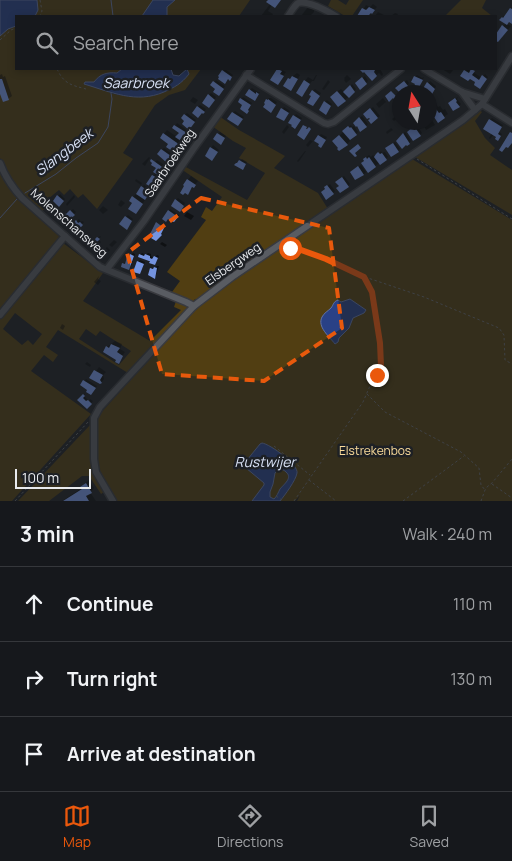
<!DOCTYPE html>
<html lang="en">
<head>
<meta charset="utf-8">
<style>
	body { margin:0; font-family:Manrope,sans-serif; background:#1f2125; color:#f1f3f6 }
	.compass { position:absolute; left:392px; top:85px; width:45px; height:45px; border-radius:50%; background:#16181c; box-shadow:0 2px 8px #0003; rotate:349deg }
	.scale { position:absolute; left:15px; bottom:12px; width:76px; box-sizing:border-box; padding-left:5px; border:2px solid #e8eaed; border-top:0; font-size:14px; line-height:18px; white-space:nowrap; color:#e8eaed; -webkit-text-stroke:4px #1d2025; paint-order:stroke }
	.stop { position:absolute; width:15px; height:15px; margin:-11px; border:4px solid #ea580c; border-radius:50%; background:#fff }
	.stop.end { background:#ea580c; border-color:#fff; box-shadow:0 1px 5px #0008 }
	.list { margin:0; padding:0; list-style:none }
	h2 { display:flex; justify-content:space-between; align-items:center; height:65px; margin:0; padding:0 20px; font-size:21px }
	h2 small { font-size:16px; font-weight:400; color:#9ea0a3 }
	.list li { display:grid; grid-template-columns:32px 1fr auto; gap:15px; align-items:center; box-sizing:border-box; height:75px; padding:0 20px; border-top:1px solid #35373b }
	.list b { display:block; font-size:19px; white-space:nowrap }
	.list em { font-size:16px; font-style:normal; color:#9ea0a3 }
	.icon { flex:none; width:28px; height:28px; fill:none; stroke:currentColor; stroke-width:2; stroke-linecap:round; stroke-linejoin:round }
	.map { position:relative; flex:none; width:512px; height:501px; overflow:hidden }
	.search { position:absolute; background:#16181c; box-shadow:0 2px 8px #0003; left:15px; right:15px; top:15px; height:55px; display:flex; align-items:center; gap:12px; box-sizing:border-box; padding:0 18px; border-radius:0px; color:#9ea0a3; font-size:19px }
	.sheet { height:290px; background:#16181c }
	nav { display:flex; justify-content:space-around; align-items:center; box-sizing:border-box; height:70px; border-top:1px solid #35373b; background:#16181c; font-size:14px; color:#9ea0a3 }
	nav a { display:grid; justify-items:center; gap:2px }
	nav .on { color:#ea580c }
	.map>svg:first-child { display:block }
	.green { fill:#513e12; fill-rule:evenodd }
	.water { fill:#294186; stroke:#6274a5; fill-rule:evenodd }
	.shadow { fill:#0007 }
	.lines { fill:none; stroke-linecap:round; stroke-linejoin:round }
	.stream { stroke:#6274a5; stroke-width:1 }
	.building { fill:#7493df }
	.minor-casing { stroke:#393a3f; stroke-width:9 }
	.path { stroke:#66696d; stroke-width:1; stroke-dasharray:2.5 2.5; stroke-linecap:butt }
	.minor { stroke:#595c62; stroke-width:6 }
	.route { stroke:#ea580c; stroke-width:6 }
	.marked { fill:none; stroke:#e8590c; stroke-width:4; stroke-dasharray:10 6; stroke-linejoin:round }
	.labels { text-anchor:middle; stroke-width:5; stroke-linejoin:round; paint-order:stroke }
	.street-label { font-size:12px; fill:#e8eaed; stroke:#1d2025 }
	.park-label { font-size:12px; fill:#fadb9a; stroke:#1d2025 }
	.water-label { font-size:14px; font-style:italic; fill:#d7e0f4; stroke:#1d2025 }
</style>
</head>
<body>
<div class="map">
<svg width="512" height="501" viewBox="0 0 512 501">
	<rect width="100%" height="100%" fill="#1d2025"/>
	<!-- green -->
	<g class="green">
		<path d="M37,0H153V1L142,16H35L38,10Z"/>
		<path d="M175,0H250L239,16H167V7Z"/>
		<path d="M331,0H338L346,5L349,0H363L352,16H345L328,6Z"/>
		<path d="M461,0H486L482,8L492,16H445Z"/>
		<path d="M16,26V69H122L117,73C107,72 100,74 94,82H85L84,84C91,86 100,88 107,91C111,93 109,93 114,94C142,101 170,97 189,74L187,69H201L185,90L169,95L155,105L123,153L133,159L97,209L83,194L78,198L70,189L64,195L59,190L43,203L47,207L42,211L21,193L7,174L0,158V36L8,29Z"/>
		<path d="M479,110L482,112L475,121L485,138L495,148L490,155L512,170V215L415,157Z"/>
		<path d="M219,116L239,130L285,156L274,168L318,193L328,209L333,213L412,159L512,220V501H297L300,495L295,501H280L297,474L282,454L264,483V485L252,501H117L110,488L101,494L89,476H82L49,501H18L91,424L92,426L97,420L99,415L174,331L201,303L195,299L193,302L172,292L180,281L167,272L206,220L201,217L206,207L212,211L222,197L181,169L184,166L247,200L265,173L239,158L246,148L233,141L212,126Z"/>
		<path d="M0,169L4,178L59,234L60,236L59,240L103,273L83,301L150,341L181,310L174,307L176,301L185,305L188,307L186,311L128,373L58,330L46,347L58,355L53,362L44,355L31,371L91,414L12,501H0ZM15,313L42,334L33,345L28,340L22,345L3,329ZM86,329L96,336L100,331L131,351L119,365L79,339Z"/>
		<path d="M278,470C282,470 283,469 286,472C293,478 284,484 280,489C278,493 277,496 274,499L270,497V492L273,484L275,473Z"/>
	</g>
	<!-- water -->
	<g class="water">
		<path d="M0,0H37L38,10L35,16H16V26L8,29L0,36Z"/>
		<path d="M153,0H175L167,7V16H142Z"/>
		<path d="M122,69H171L173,75L179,76L187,69L189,74C181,84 175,87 164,92C136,104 111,92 84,84L85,82H94C100,74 107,72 117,73Z"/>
		<path d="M350,299L366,310L364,313L353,318L349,328L339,338L338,342L335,344C329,336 317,327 322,317C324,313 328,311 331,308C334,304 333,302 338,300L341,302Z"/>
		<path d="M262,443C270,444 299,465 297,473C296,480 285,495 280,501H252L264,485V483L246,468L245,466L247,460L260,444ZM278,470C282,470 283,469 286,472C293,478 284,484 280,489C278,493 277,496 274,499L270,497V492L273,484L275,473Z"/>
	</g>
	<!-- shadow -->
	<g class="shadow">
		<path d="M270,0H281L272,5L268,11L273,14L272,16H261L270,4Z"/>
		<path d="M373,4L377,7L369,16H359L366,5L370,7Z"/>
		<path d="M308,7L314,10V12L310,16H301Z"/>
		<path d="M512,7V22L510,21L507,24L511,26L498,41L496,39V36L506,23L502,18Z"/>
		<path d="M378,12L384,15V16H375Z"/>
		<path d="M395,13L398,14L397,16H391Z"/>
		<path d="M225,69L233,75L230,79L223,71Z"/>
		<path d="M278,69H283L282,70L286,72L278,83L272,79Z"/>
		<path d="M361,69H377L378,70L380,69L383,74L382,76L379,73L372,79L364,70L363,71Z"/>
		<path d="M442,69H454L450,74Z"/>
		<path d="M467,69L471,71L473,69L474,70L473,72L482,78L485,74L488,77L482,86L477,82L462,75Z"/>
		<path d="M297,73L300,75L294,86L289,79Z"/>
		<path d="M2,74L3,77L5,76L12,96L8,99L0,91V75Z"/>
		<path d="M316,75H317L314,81H312L302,95L305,81L308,77L313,80Z"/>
		<path d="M347,75L351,79L346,83L344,80L345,79L344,78Z"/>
		<path d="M417,75L422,78L424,77L420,85L415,77Z"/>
		<path d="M365,76L368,81L360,88L356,83Z"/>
		<path d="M216,80L225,86L221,93L212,85Z"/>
		<path d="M328,80L330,82L324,90L322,89Z"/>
		<path d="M407,80L409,83L406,87L407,88L402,92H400L397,88Z"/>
		<path d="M430,81L436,86L434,91L424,90Z"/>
		<path d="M352,84L356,89L345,100L334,94L341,89L345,93Z"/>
		<path d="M252,88L258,92H260L256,98L250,90Z"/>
		<path d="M315,89L321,93L315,103L313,91Z"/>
		<path d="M211,93L216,97L211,105L209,95Z"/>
		<path d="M193,97L198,100L195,104L190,101Z"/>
		<path d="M243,97L252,103L249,107L250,109L247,113L244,105L239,102Z"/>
		<path d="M458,97L457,99L461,104L459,106L451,101Z"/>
		<path d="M269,98H271L277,102L272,109L267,100Z"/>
		<path d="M383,98L386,102L379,108L376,104Z"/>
		<path d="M327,100L332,104L328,111L325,102Z"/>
		<path d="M432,101L433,103L435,102L438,107L440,106L443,110L445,109L448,114L438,121L430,108V103Z"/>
		<path d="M200,105L206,109L203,113L198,107Z"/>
		<path d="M284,107L290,111L286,118L278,116Z"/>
		<path d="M373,107L380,116L372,122L371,119L365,114Z"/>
		<path d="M235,111L244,117L240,123L233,113Z"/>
		<path d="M187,113L196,120L191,126L186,121L185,115Z"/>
		<path d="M296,114L302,118L297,126L290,122Z"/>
		<path d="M397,115L399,117L394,121L392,119Z"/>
		<path d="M362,116L368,124L361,130L357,124L354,123Z"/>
		<path d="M492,118L503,125L499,132L502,134L500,137L494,134L490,139L489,138L492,133L490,120Z"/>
		<path d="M432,120L435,125L426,130L424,126Z"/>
		<path d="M177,123L188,131L180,140L182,141L178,148L170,144L164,134L167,130L177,137L180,132L174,128Z"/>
		<path d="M287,125L289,127L284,134L282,132Z"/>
		<path d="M351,125L352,127L354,126L358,132L349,139L350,141L347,144L337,138Z"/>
		<path d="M417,125L422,133L414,140L410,130Z"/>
		<path d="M391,128L393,130L387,134L386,132Z"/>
		<path d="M220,132L226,136L221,143L214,139Z"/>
		<path d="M405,132L411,141L407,145L398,141Z"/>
		<path d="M321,134L327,137L323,144L319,136Z"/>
		<path d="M310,140L313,141L308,147L306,145Z"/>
		<path d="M395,142L400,149L392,155L389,146Z"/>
		<path d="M213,145L219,150L214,157L206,156Z"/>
		<path d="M164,148L172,154L168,160L162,150Z"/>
		<path d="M305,151H306L300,160L298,162L297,161Z"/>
		<path d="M381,151L382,153L385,152L388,157L375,166L364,159L369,155L371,157L373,155L375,158Z"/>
		<path d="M149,157L150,158L145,166L142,164Z"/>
		<path d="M242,159L247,162L244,167L240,162Z"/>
		<path d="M157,160L166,166L157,174L160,176L155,185L148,183L156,173L157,167L153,164Z"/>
		<path d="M361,165L366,172L364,174L361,176L352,172Z"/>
		<path d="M191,176L198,181L188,193V180Z"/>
		<path d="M344,176L350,184L348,186H340L339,180Z"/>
		<path d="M136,179L142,183L141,185L135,181Z"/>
		<path d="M330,184L335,191L333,193L326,187Z"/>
		<path d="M144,185L151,190L144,199L145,200L139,209L134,203L133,197L136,194L137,195Z"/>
		<path d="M60,194L65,199L55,212L53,210L58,204L54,201Z"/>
		<path d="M74,195L75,197L67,206L66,204Z"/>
		<path d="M178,198L185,203L182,209L176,200Z"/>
		<path d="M121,200L125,203L121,207L118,205Z"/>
		<path d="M105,204L103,206L108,210L103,214L99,210Z"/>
		<path d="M73,209L76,212L68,220L61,218L67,212L68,213Z"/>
		<path d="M170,209L179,215L176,219L168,217L169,211Z"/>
		<path d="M187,212L194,216L191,220L184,216Z"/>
		<path d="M128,215L133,219L128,226L126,217Z"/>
		<path d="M79,219L81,222L82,221L84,222L76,230L73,225Z"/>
		<path d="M100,236L101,237L98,239L101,242L96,248L91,244Z"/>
		<path d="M114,240L117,242L112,247L109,245Z"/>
		<path d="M162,242L167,245L165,247L160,244Z"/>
		<path d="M107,247L110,250L105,255L102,252Z"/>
		<path d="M133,253L135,254L131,266L129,268L123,264L125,262H127L128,258Z"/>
		<path d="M142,253L146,255L148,253L151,254V256L154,258L157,255L159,256L155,264L151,260L140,255Z"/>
		<path d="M140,260L145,262L141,271L139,273L138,262Z"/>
		<path d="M157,266H159L156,275L155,277L151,269Z"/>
		<path d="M99,276L98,279L101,281L98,285L94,282Z"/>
		<path d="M62,324L65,326L63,330L60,328Z"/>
		<path d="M115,341L122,344L120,349L125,352L118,362L107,347Z"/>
		<path d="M87,362L91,365L90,367L85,364Z"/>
		<path d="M99,367L106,372L103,375L104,379L101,383L91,378Z"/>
		<path d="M86,379L97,386L91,394L82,385Z"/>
		<path d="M85,393L84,396L89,401L90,399L93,401L87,408L79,400Z"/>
		<path d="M89,480L94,488L90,492L96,501H62L82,488L81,487Z"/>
	</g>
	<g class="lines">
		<!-- stream -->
		<g class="stream">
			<path d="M111,0L113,16"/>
			<path d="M25,193L56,174L76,158L98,143L108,127L112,99L111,93"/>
			<path d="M0,218L17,199"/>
		</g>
	</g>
	<!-- building -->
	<g class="building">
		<path d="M268,0H281L275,8L266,2Z"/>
		<path d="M369,7L375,10L372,14L371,13L368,16H357L362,8L366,10Z"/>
		<path d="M510,8L512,9V24L509,22L507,25L499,20L502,17L503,18Z"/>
		<path d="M502,25L508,30L498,42L496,41V34Z"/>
		<path d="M277,69L282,71L280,74L284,76L278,85L270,80Z"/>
		<path d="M359,69H374L375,70L374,72L377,76L372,81L364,72L363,73Z"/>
		<path d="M471,69L475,71L472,75L479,80L482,75L487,79L480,89L474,85L475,82L470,79L468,81L460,76L464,70L469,73Z"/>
		<path d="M222,70L232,77L230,81L228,79L225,84L218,79L219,77L218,76Z"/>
		<path d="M292,76L298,79L291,91L283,86L288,78L290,79Z"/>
		<path d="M414,76L423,80L418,89L414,86L415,84L411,82Z"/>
		<path d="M362,77L367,84L360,90L355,83Z"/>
		<path d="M0,79H2L9,100L3,102L0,94Z"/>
		<path d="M304,80L310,84L302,97L296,93Z"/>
		<path d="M213,81L224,89L219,96L213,92L215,89L210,85Z"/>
		<path d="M404,81L408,86L405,90L406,91L404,92H399L395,88Z"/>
		<path d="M427,82L435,89L432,94L427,91L426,92L422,90Z"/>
		<path d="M350,85L355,92L349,98L343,92Z"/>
		<path d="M249,89L256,94V92L259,94L255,101L245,95Z"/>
		<path d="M312,90L320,96L313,106L307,103L311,96L309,95Z"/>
		<path d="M337,91L346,101L338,107L330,97Z"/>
		<path d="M391,91L397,97L394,99L393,98L389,102L385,96Z"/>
		<path d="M208,94L215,100L209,108L202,103Z"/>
		<path d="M240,98L251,105L248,110L249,111L247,114L240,109L242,105L238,102Z"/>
		<path d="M455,98L457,101L456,102L460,107L453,111L448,103Z"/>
		<path d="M266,99L268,100V99L276,105L271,113L263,107L265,104L264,103Z"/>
		<path d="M324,101L331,106L326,115L319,110Z"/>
		<path d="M431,104L435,110L436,109L439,113L441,112L445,118L438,123L430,111V105Z"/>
		<path d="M197,106L205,112L203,114L202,113L198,118L192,113Z"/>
		<path d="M281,108L289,113L284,121L276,117Z"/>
		<path d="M370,108L378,118L371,124L368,120L370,119L369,118L367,119L363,114Z"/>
		<path d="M232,112L243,119L238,126L227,119Z"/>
		<path d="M184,114L195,122L189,130L182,124L184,121L181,118Z"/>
		<path d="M293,115L301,120L295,129L291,126L292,125L288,123Z"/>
		<path d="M359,117L367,127L360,132L357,126L356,127L353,123Z"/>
		<path d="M489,119L502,127L498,134L501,136L498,141L495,139L496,137L483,129Z"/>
		<path d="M174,125L187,133L181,141L175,137L179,133L172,128Z"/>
		<path d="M303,125L307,127L306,129H307L309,127L311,129L304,140L297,135Z"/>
		<path d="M348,126L350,128L351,127L357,135L350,140L342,131Z"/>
		<path d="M414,126L421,136L413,141L407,132Z"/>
		<path d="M510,132L512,133V143L508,148L506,147L502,152L499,150Z"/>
		<path d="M163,133L180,145L175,153L166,147L168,144L160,138Z"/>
		<path d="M217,133L225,138L221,145L213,139Z"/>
		<path d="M403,133L410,144L407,146L406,145L402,149L396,141Z"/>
		<path d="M318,135L326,140L321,148L318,146L319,144L314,141Z"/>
		<path d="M339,135L348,145L339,151L337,149L338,148L332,141Z"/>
		<path d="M393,143L399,152L391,157L385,148Z"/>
		<path d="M358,144L361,148L355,153L357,156L355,157L349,151Z"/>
		<path d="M210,147L218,152L212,161L205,156Z"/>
		<path d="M161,149L171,156L167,163L157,154Z"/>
		<path d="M378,152L380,154L382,153L387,160L380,165L374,157L376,154Z"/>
		<path d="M366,157L367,159L369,157L376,167L368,173L361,163L364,161L363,159Z"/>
		<path d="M151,159L165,169L163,172L161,171L158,175L153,172L156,168L151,165L152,163L150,161Z"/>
		<path d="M239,160L246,164L243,170L234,165L236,163H237Z"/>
		<path d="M358,166L364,175L355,180L350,172Z"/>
		<path d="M152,175L159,179L153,188L146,184Z"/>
		<path d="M342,177L349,187L340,193L336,188L339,186L335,182Z"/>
		<path d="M187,179L196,185L194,188L192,187L188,195L185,193L183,195L180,193L184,186L183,185Z"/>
		<path d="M327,185L334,194L326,200L321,192L325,189L324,187Z"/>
		<path d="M141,186L150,192L145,200L136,194Z"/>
		<path d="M57,195L64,201L59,207L53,201Z"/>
		<path d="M132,196L143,204L136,214L128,209L132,203L129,201Z"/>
		<path d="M175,199L184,206L180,212L171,206Z"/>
		<path d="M70,210L75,215L68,221L67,220L64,223L59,217L64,213L66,214Z"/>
		<path d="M168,210L178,217L174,222L168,219L166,222L162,219Z"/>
		<path d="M125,216L132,221L127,230L119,224Z"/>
		<path d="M76,220L78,223L80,222L83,225L76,232L71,225Z"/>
		<path d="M156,222L164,228L161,234L162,235L156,241L151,238L153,236L150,234Z"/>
		<path d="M97,237L100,239L97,242L100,245L96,250L90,244Z"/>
		<path d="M130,254L134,256L129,270L121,267L122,263L125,264L127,257L129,258Z"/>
		<path d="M139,254L144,256L145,254L150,256V258L152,259L154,256L158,258L155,265L149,263L150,261H149L138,257Z"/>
		<path d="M137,261L144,264L140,274L133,272Z"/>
		<path d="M154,267L157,268L155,279L148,275L150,268L153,269Z"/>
		<path d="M111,344L120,348L117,352L123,356L119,364L115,362L116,360L103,352L106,346L109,348Z"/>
		<path d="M94,370L103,375L100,380L102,383L100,384L89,378Z"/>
		<path d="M83,380L96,388L91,395L86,392L87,390L80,385Z"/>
		<path d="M83,394L85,396L83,398L86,401L88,400L92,404L87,409L77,400Z"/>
		<path d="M86,483L92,493L86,496L89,501H63L82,489L80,487Z"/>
	</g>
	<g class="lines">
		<defs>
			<g id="minor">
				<path d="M288,16C291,12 294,6 298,3C308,0 327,11 336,16"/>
				<path d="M424,69L462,92L485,99"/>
				<path d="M246,75L324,123L328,124L334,122L401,69"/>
				<path d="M462,92L475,110"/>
				<path d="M482,104L512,123"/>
				<path d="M0,163C5,177 12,187 22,198L100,267L186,302L194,306"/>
				<path d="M107,269L144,221L194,148L251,69"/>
				<path d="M0,315L65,236"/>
				<path d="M113,501L96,472L94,459V418L100,407L194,306L232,277L412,155L463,120L475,110L482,104L512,56"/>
			</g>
		</defs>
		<!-- minor casing -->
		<use href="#minor" class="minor-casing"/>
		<!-- path -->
		<g class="path">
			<path d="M40,0L42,11L40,16"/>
			<path d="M0,40L11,30L16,28"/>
			<path d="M57,69C64,84 71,85 86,89"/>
			<path d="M417,159L512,219"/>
			<path d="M290,245V248L293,247L326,259L364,277L372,292L380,343L381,366L374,380L372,382"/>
			<path d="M365,277L424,297L499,328L504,335L505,360L512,364"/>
			<path d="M367,394L385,412L461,452L479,468L481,485L485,490"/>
			<path d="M274,446L310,475"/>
			<path d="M309,480L336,501"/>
			<path d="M492,484L512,498"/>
			<path d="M276,496L282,500"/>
			<path d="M15,501L89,421"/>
			<path d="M294,501L363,402L373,379"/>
			<path d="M403,501L464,456"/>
			<path d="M481,501L485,490L488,486L492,483L512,459"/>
		</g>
		<!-- minor -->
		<use href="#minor" class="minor"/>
	</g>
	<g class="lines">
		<!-- route -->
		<path class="route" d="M290,248L293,247L326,259L364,277L372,292L380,343L381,366L377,375"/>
	</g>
	<!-- marked area -->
	<path d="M0 0H512V501H0ZM201,198L329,228L342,328L264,381L162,374L127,253Z" fill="#1d2025" fill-opacity=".55" fill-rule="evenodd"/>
	<path class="marked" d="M201,198L329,228L342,328L264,381L162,374L127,253Z"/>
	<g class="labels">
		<!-- street labels -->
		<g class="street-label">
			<text transform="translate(170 163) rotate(-56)" y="4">Saarbroekweg</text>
			<text transform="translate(69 223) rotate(41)" y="4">Molenschansweg</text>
			<text transform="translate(233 264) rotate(-35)" y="4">Elsbergweg</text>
		</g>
		<!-- park labels -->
		<g class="park-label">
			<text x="375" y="455">Elstrekenbos</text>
		</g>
		<!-- water labels -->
		<g class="water-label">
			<text x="136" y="88">Saarbroek</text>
			<text transform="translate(64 152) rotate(-37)" y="5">Slangbeek</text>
			<text x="265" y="467">Rustwijer</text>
		</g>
	</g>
</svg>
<svg class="compass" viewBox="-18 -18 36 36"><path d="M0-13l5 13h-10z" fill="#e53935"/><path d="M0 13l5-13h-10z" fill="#9ea0a3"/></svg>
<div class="scale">100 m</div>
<div class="stop" style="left:290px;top:248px"></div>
<div class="stop end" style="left:377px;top:375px"></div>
<div class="search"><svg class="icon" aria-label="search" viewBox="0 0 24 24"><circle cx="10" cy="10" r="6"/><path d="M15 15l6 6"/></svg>Search here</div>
</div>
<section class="sheet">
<h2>3 min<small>Walk · 240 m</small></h2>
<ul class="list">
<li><svg class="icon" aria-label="ahead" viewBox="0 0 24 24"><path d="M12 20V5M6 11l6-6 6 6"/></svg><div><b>Continue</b></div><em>110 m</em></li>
<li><svg class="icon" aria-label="right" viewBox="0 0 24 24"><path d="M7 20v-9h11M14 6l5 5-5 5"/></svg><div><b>Turn right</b></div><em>130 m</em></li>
<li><svg class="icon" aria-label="arrive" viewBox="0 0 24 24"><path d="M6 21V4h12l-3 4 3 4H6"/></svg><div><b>Arrive at destination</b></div></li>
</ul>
</section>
<nav>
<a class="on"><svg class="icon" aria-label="map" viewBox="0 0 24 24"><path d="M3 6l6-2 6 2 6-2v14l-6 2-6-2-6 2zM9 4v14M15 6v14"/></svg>Map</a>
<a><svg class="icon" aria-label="directions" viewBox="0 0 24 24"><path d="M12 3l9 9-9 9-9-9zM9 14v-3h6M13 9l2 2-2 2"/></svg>Directions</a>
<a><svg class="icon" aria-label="saved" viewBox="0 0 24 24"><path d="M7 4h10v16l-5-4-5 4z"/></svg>Saved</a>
</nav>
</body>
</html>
